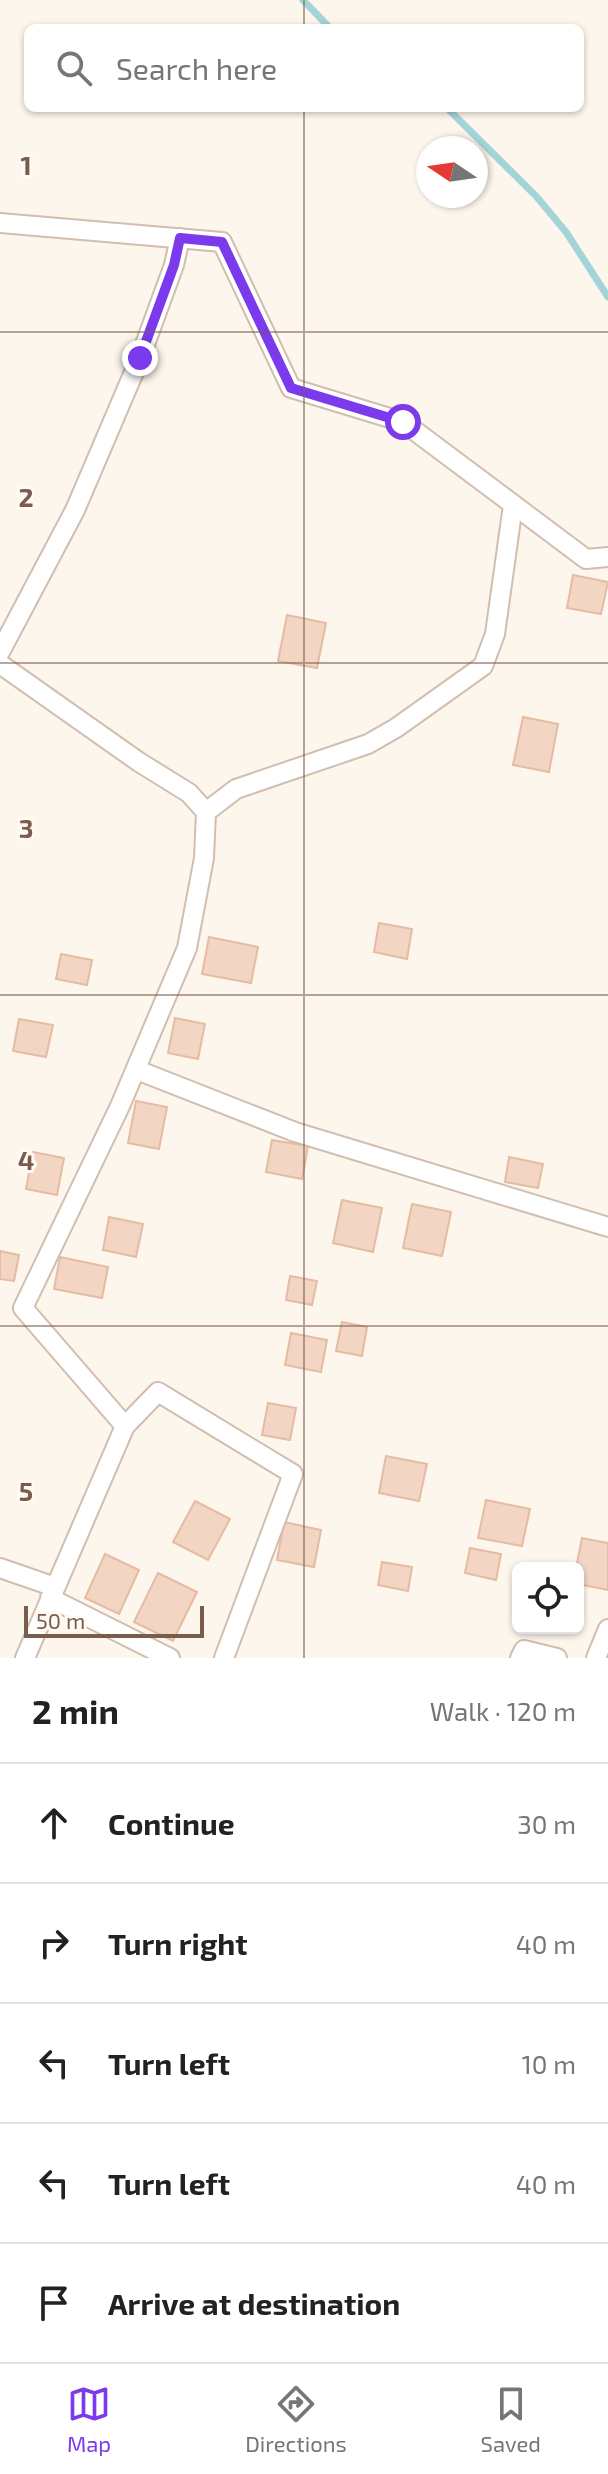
<!DOCTYPE html>
<html lang="en">
<head>
<meta charset="utf-8">
<style>
	body { margin:0; font-family:"Exo 2",sans-serif; background:#f6f6f6; color:#222 }
	.controls { position:absolute; right:24px; bottom:24px; display:grid; overflow:hidden; border-radius:12px; box-shadow:0 2px 6px #0004 }
	.controls button { width:72px; height:72px; display:grid; place-items:center; padding:0; border:0; border-bottom:2px solid #e0e0e0; background:#fff; color:#222; font:40px sans-serif }
	.compass { position:absolute; left:416px; top:136px; width:72px; height:72px; border-radius:50%; background:#fff; box-shadow:0 2px 6px #0004; rotate:283deg }
	.scale { position:absolute; left:24px; bottom:20px; width:180px; box-sizing:border-box; padding-left:8px; border:4px solid #7a5c4d; border-top:0; font-size:22px; line-height:28px; white-space:nowrap; color:#7a5c4d; -webkit-text-stroke:6px #fffaf3; paint-order:stroke }
	.stop { position:absolute; width:24px; height:24px; margin:-18px; border:6px solid #7c3aed; border-radius:50%; background:#fff }
	.stop.end { background:#7c3aed; border-color:#fff; box-shadow:0 2px 8px #0008 }
	.list { margin:0; padding:0; list-style:none }
	h2 { display:flex; justify-content:space-between; align-items:center; height:104px; margin:0; padding:0 32px; font-size:34px }
	h2 small { font-size:26px; font-weight:400; color:#767676 }
	.list li { display:grid; grid-template-columns:52px 1fr auto; gap:24px; align-items:center; box-sizing:border-box; height:120px; padding:0 32px; border-top:2px solid #e0e0e0 }
	.list b { display:block; font-size:30px; white-space:nowrap }
	.list em { font-size:26px; font-style:normal; color:#767676 }
	.icon { flex:none; width:44px; height:44px; fill:none; stroke:currentColor; stroke-width:2; stroke-linecap:round; stroke-linejoin:round }
	.map { position:relative; flex:none; width:608px; height:1658px; overflow:hidden }
	.search { position:absolute; background:#fff; box-shadow:0 2px 6px #0004; left:24px; right:24px; top:24px; height:88px; display:flex; align-items:center; gap:20px; box-sizing:border-box; padding:0 28px; border-radius:12px; color:#767676; font-size:30px }
	.sheet { height:704px; background:#fff }
	nav { display:flex; justify-content:space-around; align-items:center; box-sizing:border-box; height:112px; border-top:2px solid #e0e0e0; background:#fff; font-size:22px; color:#767676 }
	nav a { display:grid; justify-items:center; gap:4px }
	nav .on { color:#7c3aed }
	.map>svg:first-child { display:block }
	.lines { fill:none; stroke-linecap:round; stroke-linejoin:round }
	.stream { stroke:#a5d3da; stroke-width:7 }
	.building { fill:#f3d5c3; stroke:#e6bba3; stroke-width:2 }
	.street-casing { stroke:#d1beb0; stroke-width:22 }
	.street { stroke:#fff; stroke-width:18 }
	.route { stroke:#7c3aed; stroke-width:10 }
	.grid { fill:none; stroke:#7a5c4d; stroke-width:2; stroke-opacity:0.55 }
	.grid-label { font-size:26px; text-anchor:middle; font-weight:bold; fill:#7a5c4d; stroke:#fffaf3; stroke-width:6; stroke-linejoin:round; paint-order:stroke }
</style>
</head>
<body>
<div class="map">
<svg width="608" height="1658" viewBox="0 0 608 1658">
	<rect width="100%" height="100%" fill="#fdf6ec"/>
	<g class="lines">
		<!-- stream -->
		<g class="stream">
			<path d="M303,0L330,28"/>
			<path d="M447,108L536,196L566,232L608,297"/>
		</g>
	</g>
	<!-- building -->
	<g class="building">
		<path d="M573,575L608,582L601,614L567,608Z"/>
		<path d="M287,615L326,623L317,668L278,661Z"/>
		<path d="M523,717L558,724L549,772L513,765Z"/>
		<path d="M379,923L412,929L407,959L374,952Z"/>
		<path d="M209,937L258,947L251,983L202,974Z"/>
		<path d="M61,954L92,960L87,985L56,979Z"/>
		<path d="M175,1018L205,1024L198,1059L168,1053Z"/>
		<path d="M19,1019L53,1025L46,1057L13,1051Z"/>
		<path d="M136,1101L167,1107L159,1149L128,1143Z"/>
		<path d="M272,1140L308,1146L302,1179L266,1172Z"/>
		<path d="M33,1152L64,1158L57,1195L26,1189Z"/>
		<path d="M509,1157L543,1164L538,1188L505,1182Z"/>
		<path d="M342,1200L382,1208L373,1252L333,1243Z"/>
		<path d="M412,1204L451,1212L442,1256L403,1248Z"/>
		<path d="M109,1217L143,1224L136,1257L103,1250Z"/>
		<path d="M0,1251L19,1255L14,1281L0,1279Z"/>
		<path d="M60,1257L108,1267L102,1298L54,1289Z"/>
		<path d="M290,1276L317,1281L312,1305L286,1300Z"/>
		<path d="M342,1322L367,1327L362,1356L336,1351Z"/>
		<path d="M291,1333L327,1340L321,1372L285,1365Z"/>
		<path d="M268,1403L296,1408L290,1440L262,1435Z"/>
		<path d="M386,1456L427,1464L419,1501L379,1493Z"/>
		<path d="M486,1500L530,1509L522,1546L478,1538Z"/>
		<path d="M195,1501L230,1519L208,1560L173,1542Z"/>
		<path d="M284,1522L321,1530L314,1567L277,1560Z"/>
		<path d="M582,1538L608,1543V1590L578,1584L576,1568Z"/>
		<path d="M470,1548L501,1554L496,1580L465,1573Z"/>
		<path d="M105,1554L139,1570L119,1614L85,1598Z"/>
		<path d="M382,1562L412,1567L408,1591L378,1585Z"/>
		<path d="M158,1573L197,1592L173,1641L134,1622Z"/>
	</g>
	<g class="lines">
		<defs>
			<g id="street">
				<path d="M0,223L222,242L291,388L403,422L586,559L608,557"/>
				<path d="M0,652L75,510L140,358L174,265L180,238"/>
				<path d="M0,664L139,762L189,793L206,812L204,858L187,948L120,1106L23,1308L125,1426L25,1658"/>
				<path d="M206,812L236,789L368,744L396,728L483,666L495,634L513,505"/>
				<path d="M137,1070L295,1132L608,1227"/>
				<path d="M125,1426L158,1392L293,1474L224,1658"/>
				<path d="M0,1568L55,1587"/>
				<path d="M50,1598L170,1658"/>
				<path d="M520,1658L524,1650L557,1658"/>
				<path d="M596,1658L608,1629"/>
			</g>
		</defs>
		<!-- street casing -->
		<use href="#street" class="street-casing"/>
		<!-- street -->
		<use href="#street" class="street"/>
	</g>
	<g class="lines">
		<!-- route -->
		<path class="route" d="M140,358L174,265L180,238L222,242L291,388L403,422"/>
	</g>
	<!-- grid -->
	<path class="grid" d="M304,0V28M304,108V1658M0,332H608M0,663H608M0,995H608M0,1326H608"/>
	<g class="grid-label">
		<text x="26" y="175">1</text>
		<text x="26" y="507">2</text>
		<text x="26" y="838">3</text>
		<text x="26" y="1170">4</text>
		<text x="26" y="1501">5</text>
	</g>
</svg>
<div class="controls">
<button><svg class="icon" aria-label="locate" viewBox="0 0 24 24"><circle cx="12" cy="12" r="6"/><path d="M12 2v4M12 18v4M2 12h4M18 12h4"/></svg></button>
</div>
<svg class="compass" viewBox="-18 -18 36 36"><path d="M0-13l5 13h-10z" fill="#e53935"/><path d="M0 13l5-13h-10z" fill="#767676"/></svg>
<div class="scale">50 m</div>
<div class="stop" style="left:403px;top:422px"></div>
<div class="stop end" style="left:140px;top:358px"></div>
<div class="search"><svg class="icon" aria-label="search" viewBox="0 0 24 24"><circle cx="10" cy="10" r="6"/><path d="M15 15l6 6"/></svg>Search here</div>
</div>
<section class="sheet">
<h2>2 min<small>Walk · 120 m</small></h2>
<ul class="list">
<li><svg class="icon" aria-label="ahead" viewBox="0 0 24 24"><path d="M12 20V5M6 11l6-6 6 6"/></svg><div><b>Continue</b></div><em>30 m</em></li>
<li><svg class="icon" aria-label="right" viewBox="0 0 24 24"><path d="M7 20v-9h11M14 6l5 5-5 5"/></svg><div><b>Turn right</b></div><em>40 m</em></li>
<li><svg class="icon" aria-label="left" viewBox="0 0 24 24"><path d="M17 20v-9H6M10 6l-5 5 5 5"/></svg><div><b>Turn left</b></div><em>10 m</em></li>
<li><svg class="icon" aria-label="left" viewBox="0 0 24 24"><path d="M17 20v-9H6M10 6l-5 5 5 5"/></svg><div><b>Turn left</b></div><em>40 m</em></li>
<li><svg class="icon" aria-label="arrive" viewBox="0 0 24 24"><path d="M6 21V4h12l-3 4 3 4H6"/></svg><div><b>Arrive at destination</b></div></li>
</ul>
</section>
<nav>
<a class="on"><svg class="icon" aria-label="map" viewBox="0 0 24 24"><path d="M3 6l6-2 6 2 6-2v14l-6 2-6-2-6 2zM9 4v14M15 6v14"/></svg>Map</a>
<a><svg class="icon" aria-label="directions" viewBox="0 0 24 24"><path d="M12 3l9 9-9 9-9-9zM9 14v-3h6M13 9l2 2-2 2"/></svg>Directions</a>
<a><svg class="icon" aria-label="saved" viewBox="0 0 24 24"><path d="M7 4h10v16l-5-4-5 4z"/></svg>Saved</a>
</nav>
</body>
</html>
